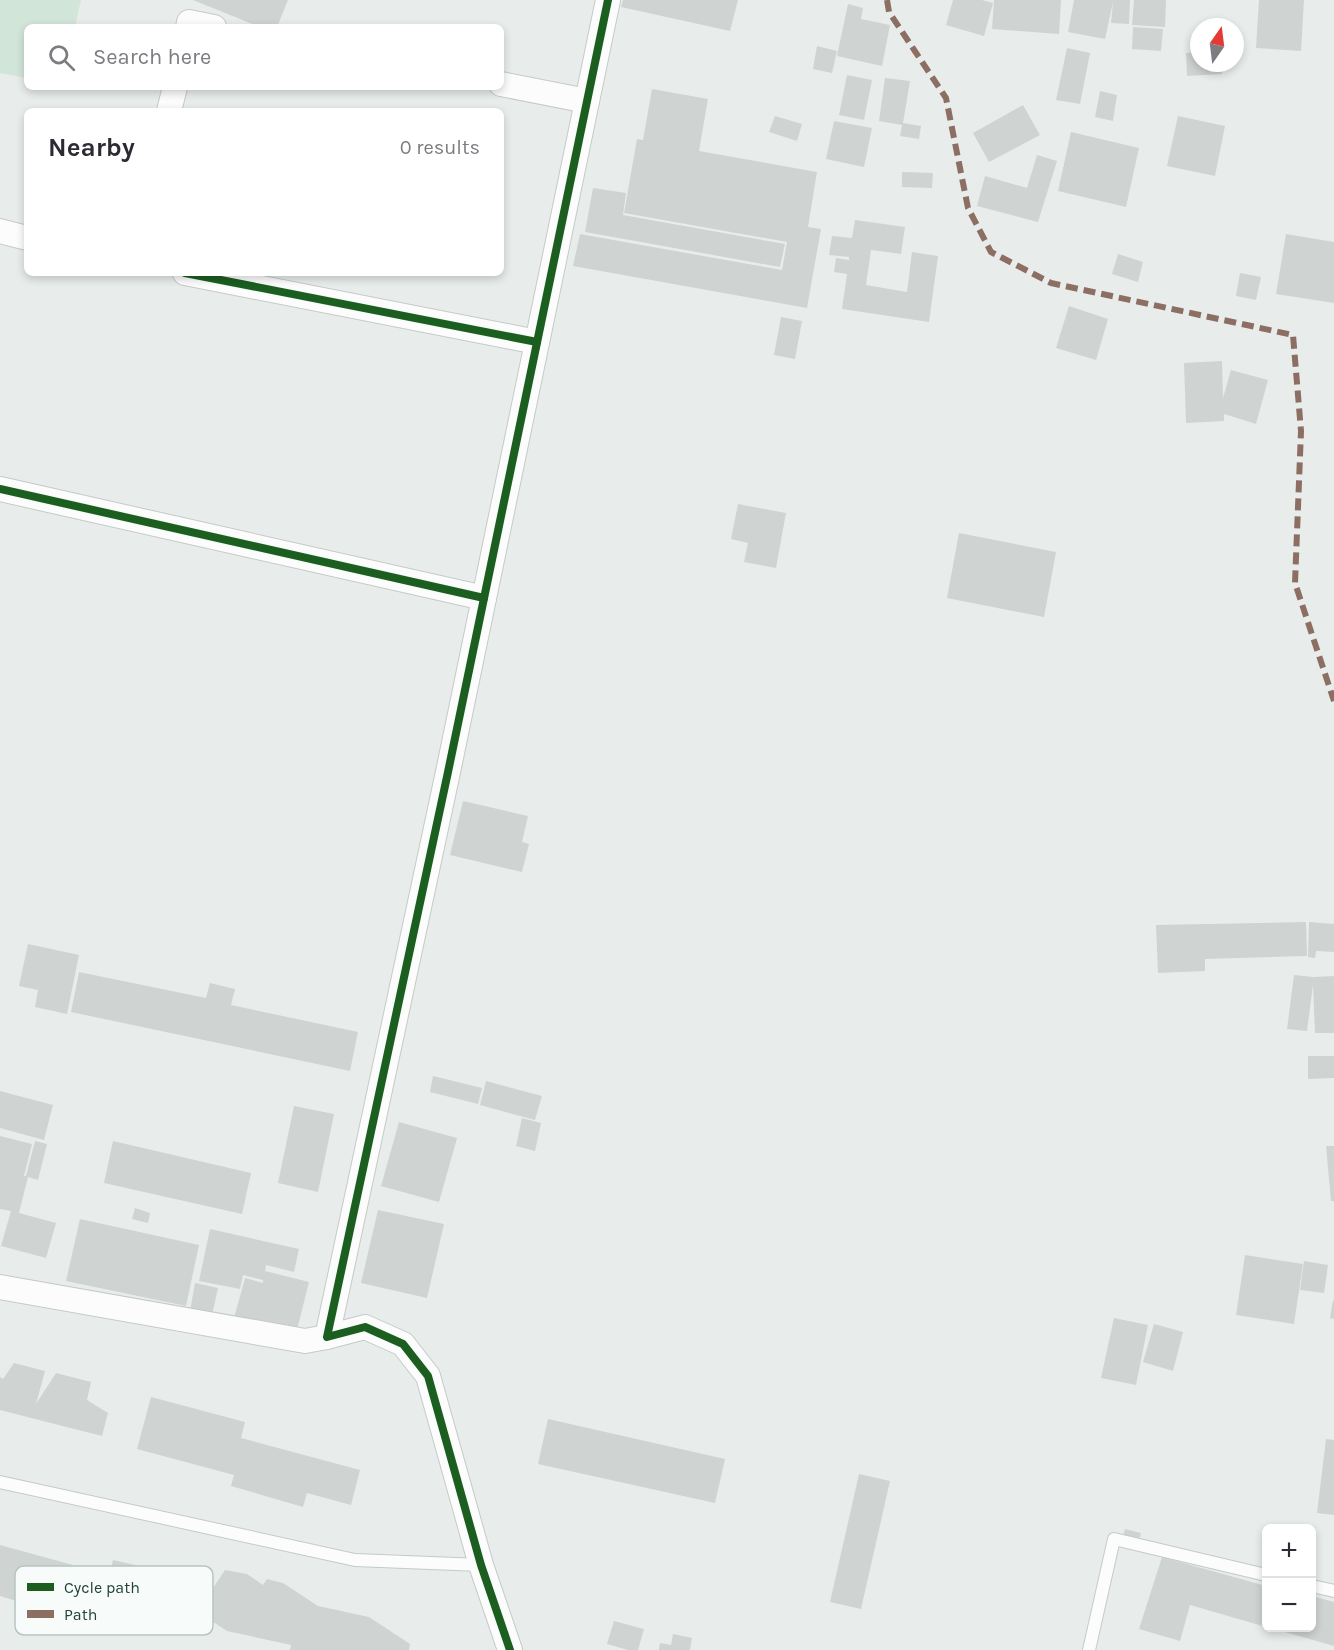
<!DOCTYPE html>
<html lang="en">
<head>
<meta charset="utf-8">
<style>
	body { margin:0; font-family:Karla,sans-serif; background:#f7f7f7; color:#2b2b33 }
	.controls { position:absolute; right:18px; bottom:18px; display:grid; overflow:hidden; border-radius:9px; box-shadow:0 3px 9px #0003 }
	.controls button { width:54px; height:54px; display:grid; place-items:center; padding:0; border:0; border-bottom:2px solid #e1e1e2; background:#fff; color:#2b2b33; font:30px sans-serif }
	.compass { position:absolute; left:1190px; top:18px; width:54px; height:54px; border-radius:50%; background:#fff; box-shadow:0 3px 9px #0003; rotate:14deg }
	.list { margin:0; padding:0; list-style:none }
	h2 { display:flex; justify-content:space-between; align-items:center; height:78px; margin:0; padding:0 24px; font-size:26px }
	h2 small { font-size:20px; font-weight:400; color:#7c7c81 }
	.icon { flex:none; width:33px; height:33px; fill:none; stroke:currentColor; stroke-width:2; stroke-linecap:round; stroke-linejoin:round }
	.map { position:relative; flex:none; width:1334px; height:1650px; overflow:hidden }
	.search { position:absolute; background:#fff; box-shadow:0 3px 9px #0003; left:24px; top:24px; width:480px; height:66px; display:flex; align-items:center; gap:15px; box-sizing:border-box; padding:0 21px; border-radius:9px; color:#7c7c81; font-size:22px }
	.panel { position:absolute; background:#fff; box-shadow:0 3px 9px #0003; left:24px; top:108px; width:480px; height:168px; border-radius:9px }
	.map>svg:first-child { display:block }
	.green { fill:#d1e6d8 }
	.building { fill:#cfd4d2 }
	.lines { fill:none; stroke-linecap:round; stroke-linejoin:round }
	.lane-casing { stroke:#c5cac8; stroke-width:14 }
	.street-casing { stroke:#c5cac8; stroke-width:26 }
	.lane { stroke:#fcfcfc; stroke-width:12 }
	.street { stroke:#fcfcfc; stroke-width:24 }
	.quiet { stroke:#8d6e63; stroke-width:6; stroke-dasharray:12 6; stroke-linecap:butt }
	.cycleway-casing { stroke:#f7fbf9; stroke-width:11 }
	.cycleway { stroke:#1b5e20; stroke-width:8 }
	.key { fill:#f7fbf9; stroke:#b8c4c0; stroke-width:1.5 }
	.key-label { font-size:16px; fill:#24423a }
</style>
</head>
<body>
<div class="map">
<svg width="1334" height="1650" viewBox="0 0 1334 1650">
	<rect width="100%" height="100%" fill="#e8edeb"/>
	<!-- green -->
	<path class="green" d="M0,0H81L75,27H27V78L0,73Z"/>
	<!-- building -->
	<g class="building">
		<path d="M193,0H288L277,27H260Z"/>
		<path d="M623,0H738L730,31L621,7Z"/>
		<path d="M953,0H982L993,3L984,36L946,25Z"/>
		<path d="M994,0H1061L1059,34L992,29Z"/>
		<path d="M1074,0H1130L1129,24L1111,23L1113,2L1105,39L1068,32Z"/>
		<path d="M1134,0H1166L1165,27L1132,25Z"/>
		<path d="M1259,0H1304L1301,51L1256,48Z"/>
		<path d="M848,4L863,8L861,19L890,25L882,66L837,56Z"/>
		<path d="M1133,27L1163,29L1161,51L1132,49Z"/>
		<path d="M817,46L837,51L832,73L813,69Z"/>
		<path d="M1067,48L1090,53L1080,104L1056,100Z"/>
		<path d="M1199,52V63H1221L1222,74L1187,76L1186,53Z"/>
		<path d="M847,75L872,80L864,120L839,115Z"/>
		<path d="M885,78L910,81L903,123L921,126L919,139L900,136L902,125L879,121Z"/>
		<path d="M652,89L708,99L699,151L817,172L808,227L821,229L807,308L573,266L580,234L782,270L787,242L624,213L637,139L643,140Z"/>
		<path d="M1100,91L1117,95L1113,121L1095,117Z"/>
		<path d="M1023,105L1040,135L989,162L973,133Z"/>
		<path d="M775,116L802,124L797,141L769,132Z"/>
		<path d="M1178,116L1225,126L1215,176L1167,166Z"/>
		<path d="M834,121L872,128L864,167L826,159Z"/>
		<path d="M1071,132L1139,148L1126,207L1058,191Z"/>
		<path d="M1037,155L1057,161L1038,222L977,206L985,176L1027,188Z"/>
		<path d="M902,172L933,173L932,188L902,187Z"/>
		<path d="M593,188L626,193L623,215L785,244L780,267L585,232Z"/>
		<path d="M855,220L905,227L901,254L871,250L866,285L907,292L912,252L938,256L929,322L842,309L847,274L834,272L836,258L849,260V257L829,255L832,236L852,238Z"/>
		<path d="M1286,234L1334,242V303L1276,294Z"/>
		<path d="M1118,254L1143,262L1138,282L1112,274Z"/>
		<path d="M1240,273L1261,277L1256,300L1236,296Z"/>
		<path d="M1069,306L1108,319L1096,360L1056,348Z"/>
		<path d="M781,317L802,321L795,359L774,355Z"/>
		<path d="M1222,361L1223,398L1231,370L1268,380L1256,424L1224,414V421L1186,423L1184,363Z"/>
		<path d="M738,504L786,513L776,568L744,562L748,543L731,539Z"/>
		<path d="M959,533L1056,552L1044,617L947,598Z"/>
		<path d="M463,801L528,816L522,842L529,844L522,872L450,855Z"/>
		<path d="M1306,922L1307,956L1205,959V971L1158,973L1156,925Z"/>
		<path d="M1309,922L1334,924V952L1316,951L1315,958L1308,957Z"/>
		<path d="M28,944L79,955L67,1014L35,1007L38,990L19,986Z"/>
		<path d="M79,972L206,998L210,983L235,989L231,1005L358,1032L350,1071L71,1012Z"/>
		<path d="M1294,975L1313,977L1334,976V1033H1315L1313,985L1307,1031L1287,1029Z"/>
		<path d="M1308,1056H1334V1078L1308,1079Z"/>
		<path d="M433,1076L482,1088L478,1104L430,1092Z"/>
		<path d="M486,1081L542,1096L535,1120L480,1105Z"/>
		<path d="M0,1091L53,1105L44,1140L0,1128Z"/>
		<path d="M294,1106L334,1114L318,1192L278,1183Z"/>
		<path d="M522,1118L541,1123L535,1151L516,1146Z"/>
		<path d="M399,1122L457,1138L439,1202L381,1186Z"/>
		<path d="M0,1136L32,1144L24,1176H26L35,1141L47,1144L38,1180L28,1177L19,1213L56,1223L46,1258L1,1246L11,1211L0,1209Z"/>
		<path d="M113,1141L251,1173L242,1214L104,1183Z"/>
		<path d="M1326,1146H1334V1201H1331Z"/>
		<path d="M135,1208L150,1213L148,1223L132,1219Z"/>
		<path d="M378,1210L444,1224L427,1298L361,1283Z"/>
		<path d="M80,1219L199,1245L186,1306L66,1281Z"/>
		<path d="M210,1229L299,1249L294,1272L266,1265L265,1271L309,1282L296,1334L234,1318L245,1278L263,1283V1280L243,1275L240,1289L199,1281Z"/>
		<path d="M1245,1255L1303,1264L1294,1324L1236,1315Z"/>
		<path d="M1304,1261L1328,1265L1324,1293L1300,1290Z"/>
		<path d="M195,1283L218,1288L212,1315L190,1311Z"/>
		<path d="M1333,1300L1334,1301V1319L1330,1318Z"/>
		<path d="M1114,1318L1148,1325L1136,1385L1101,1378Z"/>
		<path d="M1154,1324L1183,1332L1173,1371L1143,1362Z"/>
		<path d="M14,1363L45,1371L36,1404L56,1373L91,1382L87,1400L108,1413L102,1436L0,1410V1377L3,1379Z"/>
		<path d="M151,1397L245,1422L241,1438L360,1470L351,1505L307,1493L303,1507L231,1486L234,1475L137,1449Z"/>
		<path d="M548,1419L725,1459L715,1503L538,1464Z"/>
		<path d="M1326,1439L1334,1440V1515L1317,1513Z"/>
		<path d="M859,1474L890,1481L861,1609L830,1602Z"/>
		<path d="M1125,1529L1141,1533L1137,1547L1121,1543Z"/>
		<path d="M0,1545L73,1565L63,1600L37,1593L33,1606L0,1596Z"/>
		<path d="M1162,1557L1266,1586V1627L1190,1605L1180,1641L1139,1629Z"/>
		<path d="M113,1560L184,1576L199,1585L213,1588L225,1570L247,1574L263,1585L267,1579L283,1583L318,1606L369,1617L410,1644L409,1650H290L291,1645L227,1631L190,1607L184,1633L156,1627L165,1588L143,1621L101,1613Z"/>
		<path d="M1312,1596L1334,1602V1646L1271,1628H1312Z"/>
		<path d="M614,1621L644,1629L638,1650H628L607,1644Z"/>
		<path d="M673,1634L692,1638L690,1650H659L660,1643L671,1645Z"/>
	</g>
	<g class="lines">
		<defs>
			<g id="lane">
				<path d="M0,1482L355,1560L481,1565"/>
				<path d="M1312,1586L1334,1591"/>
				<path d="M1089,1650L1114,1539L1266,1575"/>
			</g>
			<g id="street">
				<path d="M188,27L189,22L214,27"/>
				<path d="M501,84L587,101"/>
				<path d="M169,111L175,87"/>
				<path d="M0,231L27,238"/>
				<path d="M185,273L537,342"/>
				<path d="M0,489L484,598"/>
				<path d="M0,1287L305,1341L327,1337"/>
				<path d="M510,1650L481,1565L428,1376L403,1344L365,1327L327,1337L448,772L608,0"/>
			</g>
		</defs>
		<!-- lane casing -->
		<use href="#lane" class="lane-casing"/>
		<!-- street casing -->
		<use href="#street" class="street-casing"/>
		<!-- lane -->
		<use href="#lane" class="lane"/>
		<!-- street -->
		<use href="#street" class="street"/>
		<!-- quiet -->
		<path class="quiet" d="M887,0L889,12L946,98L968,208L991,252L1051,283L1293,335L1301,431L1295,583L1334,701"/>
		<defs>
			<g id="cycleway">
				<path d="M185,273L537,342"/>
				<path d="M0,489L484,598"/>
				<path d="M510,1650L481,1565L428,1376L403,1344L365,1327L327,1337L448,772L608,0"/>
			</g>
		</defs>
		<!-- cycleway casing -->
		<use href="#cycleway" class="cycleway-casing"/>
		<!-- cycleway -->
		<use href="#cycleway" class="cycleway"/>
	</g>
	<!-- legend -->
	<rect x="15" y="1566" width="198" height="69" rx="9" class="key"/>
	<rect x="27" y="1583" width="27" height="8" fill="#1b5e20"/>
	<rect x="27" y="1610" width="27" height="8" fill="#8d6e63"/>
	<g class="key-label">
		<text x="64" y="1593">Cycle path</text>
		<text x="64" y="1620">Path</text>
	</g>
</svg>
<div class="controls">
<button>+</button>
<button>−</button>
</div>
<svg class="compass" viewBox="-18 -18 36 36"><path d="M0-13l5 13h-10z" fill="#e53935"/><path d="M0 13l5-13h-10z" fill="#7c7c81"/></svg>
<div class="search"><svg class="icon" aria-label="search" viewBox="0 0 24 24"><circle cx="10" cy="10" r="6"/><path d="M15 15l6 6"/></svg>Search here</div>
<section class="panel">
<h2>Nearby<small>0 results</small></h2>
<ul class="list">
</ul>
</section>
</div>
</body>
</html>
